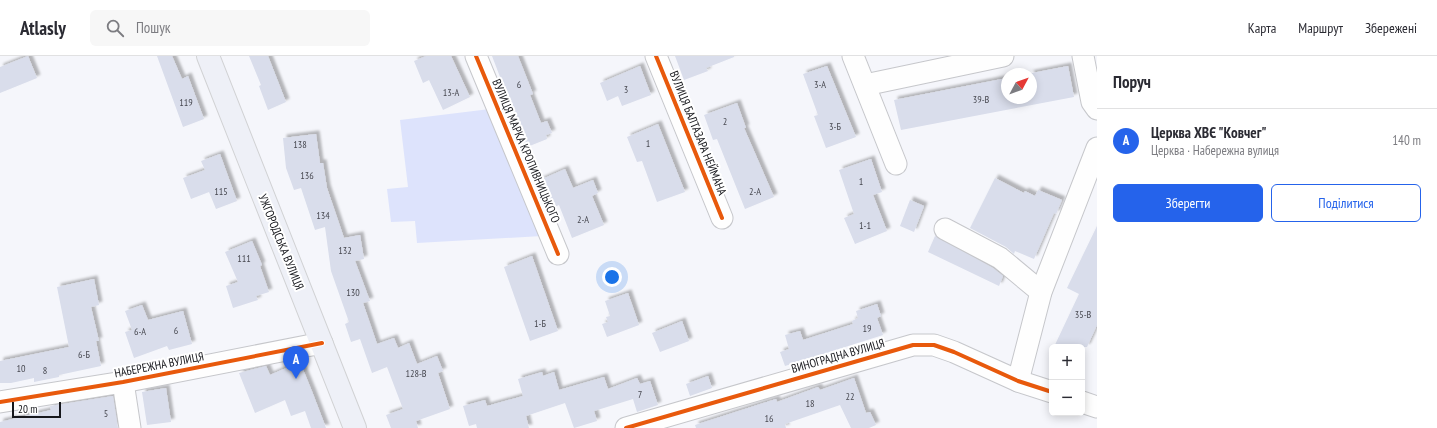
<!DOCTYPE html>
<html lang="uk">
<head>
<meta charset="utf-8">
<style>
	body { margin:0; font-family:"PT Sans Narrow",sans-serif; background:#f7f7f7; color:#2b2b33 }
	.controls { position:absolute; right:12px; bottom:12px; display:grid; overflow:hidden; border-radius:6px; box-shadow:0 2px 10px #0003 }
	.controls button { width:36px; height:36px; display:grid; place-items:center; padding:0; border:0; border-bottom:1px solid #e1e1e2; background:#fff; color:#2b2b33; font:20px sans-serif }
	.compass { position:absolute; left:1001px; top:12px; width:36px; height:36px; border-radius:50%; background:#fff; box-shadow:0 2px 10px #0003; rotate:49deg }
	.scale { position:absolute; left:12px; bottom:10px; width:49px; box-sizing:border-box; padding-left:4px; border:2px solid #16171c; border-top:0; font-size:11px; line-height:14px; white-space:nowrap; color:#16171c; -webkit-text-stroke:3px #fff; paint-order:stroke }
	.you { position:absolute; left:612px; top:221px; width:14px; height:14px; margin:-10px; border:3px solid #fff; border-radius:50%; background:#1a73e8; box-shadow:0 0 0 6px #1a73e833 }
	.badge { display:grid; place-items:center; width:26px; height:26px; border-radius:50%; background:#2563eb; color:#fff; font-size:13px; font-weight:700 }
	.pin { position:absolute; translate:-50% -33px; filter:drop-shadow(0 1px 2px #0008) }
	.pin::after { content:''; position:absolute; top:21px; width:14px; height:12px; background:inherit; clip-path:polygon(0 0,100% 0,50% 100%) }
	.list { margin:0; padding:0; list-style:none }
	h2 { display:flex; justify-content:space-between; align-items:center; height:52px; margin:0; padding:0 16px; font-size:17px }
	h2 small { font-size:13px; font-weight:400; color:#7c7c81 }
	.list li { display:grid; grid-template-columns:26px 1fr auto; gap:12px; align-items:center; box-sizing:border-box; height:64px; padding:0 16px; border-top:1px solid #e1e1e2 }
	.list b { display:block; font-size:15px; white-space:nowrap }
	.list p { margin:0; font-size:13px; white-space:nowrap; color:#7c7c81 }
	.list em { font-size:13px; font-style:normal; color:#7c7c81 }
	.actions { display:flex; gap:8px; padding:12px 16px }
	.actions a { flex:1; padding:9px 0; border:1px solid #2563eb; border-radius:6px; text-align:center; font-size:14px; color:#2563eb }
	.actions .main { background:#2563eb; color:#fff }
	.icon { flex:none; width:22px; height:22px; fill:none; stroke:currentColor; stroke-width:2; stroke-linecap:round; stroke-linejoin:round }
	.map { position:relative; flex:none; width:1097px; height:372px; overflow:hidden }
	header { display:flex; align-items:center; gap:24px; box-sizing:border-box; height:56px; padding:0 20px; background:#fff; border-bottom:1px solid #e1e1e2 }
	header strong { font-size:19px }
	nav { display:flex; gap:22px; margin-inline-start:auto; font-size:14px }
	.search { width:280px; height:36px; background:#f7f7f7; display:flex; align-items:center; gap:10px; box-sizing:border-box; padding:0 14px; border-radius:6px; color:#7c7c81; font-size:15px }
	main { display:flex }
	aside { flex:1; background:#fff }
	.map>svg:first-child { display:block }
	.green { fill:#dde3fc }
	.building { fill:#d9ddeb; filter:url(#shadow) }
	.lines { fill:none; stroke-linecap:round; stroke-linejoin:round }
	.minor-casing { stroke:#c6c7cb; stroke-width:23 }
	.major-casing { stroke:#d1d2d4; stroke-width:24 }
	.minor { stroke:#fefefe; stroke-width:21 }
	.major { stroke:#eef0f7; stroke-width:22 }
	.cycleway-casing { stroke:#fff; stroke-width:6 }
	.cycleway { stroke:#e8590c; stroke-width:4 }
	.labels { text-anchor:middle; stroke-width:4; stroke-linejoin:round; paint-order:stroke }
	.number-label { font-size:10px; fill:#474850 }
	.street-label { font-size:12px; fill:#16171c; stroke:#fff }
</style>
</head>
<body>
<header>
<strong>Atlasly</strong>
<div class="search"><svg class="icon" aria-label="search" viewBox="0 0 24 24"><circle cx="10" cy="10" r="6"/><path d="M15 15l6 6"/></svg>Пошук</div>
<nav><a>Карта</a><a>Маршрут</a><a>Збережені</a></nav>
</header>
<main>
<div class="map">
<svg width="1097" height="372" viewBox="0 0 1097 372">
	<defs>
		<filter id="shadow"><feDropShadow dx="3.5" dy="-3.5" stdDeviation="1" flood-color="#0004"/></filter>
	</defs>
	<rect width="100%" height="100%" fill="#f5f6fb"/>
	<!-- green -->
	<path class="green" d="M490,53L542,180L417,187L415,165L391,166L387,133L408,131L400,64Z"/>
	<!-- building -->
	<g class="building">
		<path d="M28,0L37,22L0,37V11Z"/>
		<path d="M157,0H172L182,23L188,20L204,63L183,71Z"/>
		<path d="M249,0H268L286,46L268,54L259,30L261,29Z"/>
		<path d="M426,0H451L470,41L443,54L429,24L423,27L414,5Z"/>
		<path d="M492,0H518L533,38L530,39L541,67L547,65L552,77L546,79L547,83L527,91Z"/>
		<path d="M675,0H734V1L706,12L708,15L684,24Z"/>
		<path d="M640,10L651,39L622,50L618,40L607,45L600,27Z"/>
		<path d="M827,10L856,81L826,92L814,60L818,59L803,18Z"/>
		<path d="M1068,10L1074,41L901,74L894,44L1007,22V42H1031V18H1027Z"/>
		<path d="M737,47L746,72H744L774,141L745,153L717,83L713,84L704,59Z"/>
		<path d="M658,68L685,136L657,146L642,105L637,106L627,81Z"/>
		<path d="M316,78L320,107H323L327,132L344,182L360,179L364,203L355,205L370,245L363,247L377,288L394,282L398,292L409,287L417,308L437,300L443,315L438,317L450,353L416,365L418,372H391L386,359L403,353L387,311L372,317L360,283L351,286L345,268L349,266L331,215L325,171L315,174L301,132L294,134L286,112L283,82Z"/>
		<path d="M220,98L237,145L216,153L209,136L191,143L183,122L205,114L201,105Z"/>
		<path d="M871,103L882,136L873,139L887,175L855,188L844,162L854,158L839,114Z"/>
		<path d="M565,113L573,132L593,124L598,137L592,140L604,169L572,182L559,149L552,152L540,124Z"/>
		<path d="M995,122L1024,137L1025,135L1035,140L1038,134L1062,144L1056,158L1054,157L1034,203L1015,195L1014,198L1006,191L970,172Z"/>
		<path d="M910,144L924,150L914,176L900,170Z"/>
		<path d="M1097,170V269L1087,291H1054L1079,238L1067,232Z"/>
		<path d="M935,180L993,212L1003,220L999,230L928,196Z"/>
		<path d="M252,185L262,209L260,210L269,236L256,240L258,244L233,252L226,230L238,226L225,196Z"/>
		<path d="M532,200L558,275L530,285L504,211Z"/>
		<path d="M94,223L99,249L91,251L99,285H96L101,310L59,319V321L34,326V322L11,327H0V305L69,291L57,231Z"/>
		<path d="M628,237L639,269L607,281L602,268L608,266L606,261L610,260L605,245Z"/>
		<path d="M877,248L881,260L877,262L883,279L785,310L780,296L789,293L785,279L800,275L803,284L853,268L852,265L858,262L856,255Z"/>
		<path d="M142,249L148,264L183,255L192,288L169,294L167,290L134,302L125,276L132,274L125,255Z"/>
		<path d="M682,265L689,285L660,296L652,277Z"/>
		<path d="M300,306L313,338L326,372H311L305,355L291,360L285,344L255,357L239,317L266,310L270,319Z"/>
		<path d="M542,316L543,320L554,316L559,334L604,321L608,333L637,322L640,328L650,325L658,349L637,356L633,343L594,355L597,365L574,372L565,347L526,360L529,372H477L476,368L469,370L463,350L485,344L487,350L523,340L518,323Z"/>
		<path d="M708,320L712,332L690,340L686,328Z"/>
		<path d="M854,322L866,357L870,356L876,369L869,372H851L840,349L785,368L786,372H696L695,369L776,343L777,346L818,331L820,334Z"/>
		<path d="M166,332L171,366L147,369L142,336Z"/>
		<path d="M113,340L118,372H0V366L51,354L50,350Z"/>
	</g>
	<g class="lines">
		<defs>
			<g id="minor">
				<path d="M476,0L558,198"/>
				<path d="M656,0L722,162"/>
				<path d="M853,0L896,108"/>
				<path d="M1083,0L1092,46L1097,53"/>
				<path d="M865,29L1003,0"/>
				<path d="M945,173L1000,202L1041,236"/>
				<path d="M1018,325L1041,236L1097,92"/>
				<path d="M123,326L130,372"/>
				<path d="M0,346L123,326L322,287"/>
				<path d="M1082,346L1097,351"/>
				<path d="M626,372L913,289H934L954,296L1018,325L1052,336"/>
			</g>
			<path id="major" d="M208,0L355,372"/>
		</defs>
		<!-- minor casing -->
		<use href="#minor" class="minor-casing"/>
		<!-- major casing -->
		<use href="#major" class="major-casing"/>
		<!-- minor -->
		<use href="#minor" class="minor"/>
		<!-- major -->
		<use href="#major" class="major"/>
		<defs>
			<g id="cycleway">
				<path d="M476,0L558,198"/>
				<path d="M656,0L722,162"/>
				<path d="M0,346L123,326L322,287"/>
				<path d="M626,372L913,289H934L954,296L1018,325L1052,336"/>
			</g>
		</defs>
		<!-- cycleway casing -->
		<use href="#cycleway" class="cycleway-casing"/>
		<!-- cycleway -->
		<use href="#cycleway" class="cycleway"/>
	</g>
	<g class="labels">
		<!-- number labels -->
		<g class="number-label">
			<text x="519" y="32">6</text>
			<text x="820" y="32">3-А</text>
			<text x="626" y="37">3</text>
			<text x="451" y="40">13-А</text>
			<text x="981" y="47">39-В</text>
			<text x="186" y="50">119</text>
			<text x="725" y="69">2</text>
			<text x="835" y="74">3-Б</text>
			<text x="648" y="91">1</text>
			<text x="300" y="92">138</text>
			<text x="307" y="123">136</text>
			<text x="861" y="129">1</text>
			<text x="221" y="139">115</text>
			<text x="755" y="139">2-А</text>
			<text x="323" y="163">134</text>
			<text x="583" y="167">2-А</text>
			<text x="865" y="173">1-1</text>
			<text x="345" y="198">132</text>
			<text x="244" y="206">111</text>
			<text x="353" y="240">130</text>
			<text x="1083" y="262">35-В</text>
			<text x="540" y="271">1-Б</text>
			<text x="867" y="276">19</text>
			<text x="176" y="278">6</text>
			<text x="140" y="279">6-А</text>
			<text x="84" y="302">6-Б</text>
			<text x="21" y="316">10</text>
			<text x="45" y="318">8</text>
			<text x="416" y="321">128-В</text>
			<text x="640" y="342">7</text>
			<text x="850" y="344">22</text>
			<text x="810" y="351">18</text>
			<text x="106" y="361">5</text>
			<text x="769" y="366">16</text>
		</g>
		<!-- street labels -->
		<g class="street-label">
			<text transform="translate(698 77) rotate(68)" y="4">ВУЛИЦЯ БАЛТАЗАРА НЕЙМАНА</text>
			<text transform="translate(526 95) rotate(67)" y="4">ВУЛИЦЯ МАРКА КРОПИВНИЦЬКОГО</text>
			<text transform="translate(281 186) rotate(68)" y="4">УЖГОРОДСЬКА ВУЛИЦЯ</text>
			<text transform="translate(838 300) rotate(-16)" y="4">ВИНОГРАДНА ВУЛИЦЯ</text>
			<text transform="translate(159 309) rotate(-11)" y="4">НАБЕРЕЖНА ВУЛИЦЯ</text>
		</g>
	</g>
</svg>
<div class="controls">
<button>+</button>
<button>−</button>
</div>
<svg class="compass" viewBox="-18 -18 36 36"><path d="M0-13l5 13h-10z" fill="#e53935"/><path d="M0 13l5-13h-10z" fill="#7c7c81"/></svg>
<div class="scale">20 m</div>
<div class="you"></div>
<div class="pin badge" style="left:296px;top:323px">A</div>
</div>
<aside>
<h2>Поруч<small></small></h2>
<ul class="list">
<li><span class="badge">A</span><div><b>Церква ХВЄ &quot;Ковчег&quot;</b><p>Церква · Набережна вулиця</p></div><em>140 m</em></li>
</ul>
<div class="actions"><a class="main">Зберегти</a><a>Поділитися</a></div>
</aside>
</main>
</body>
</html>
